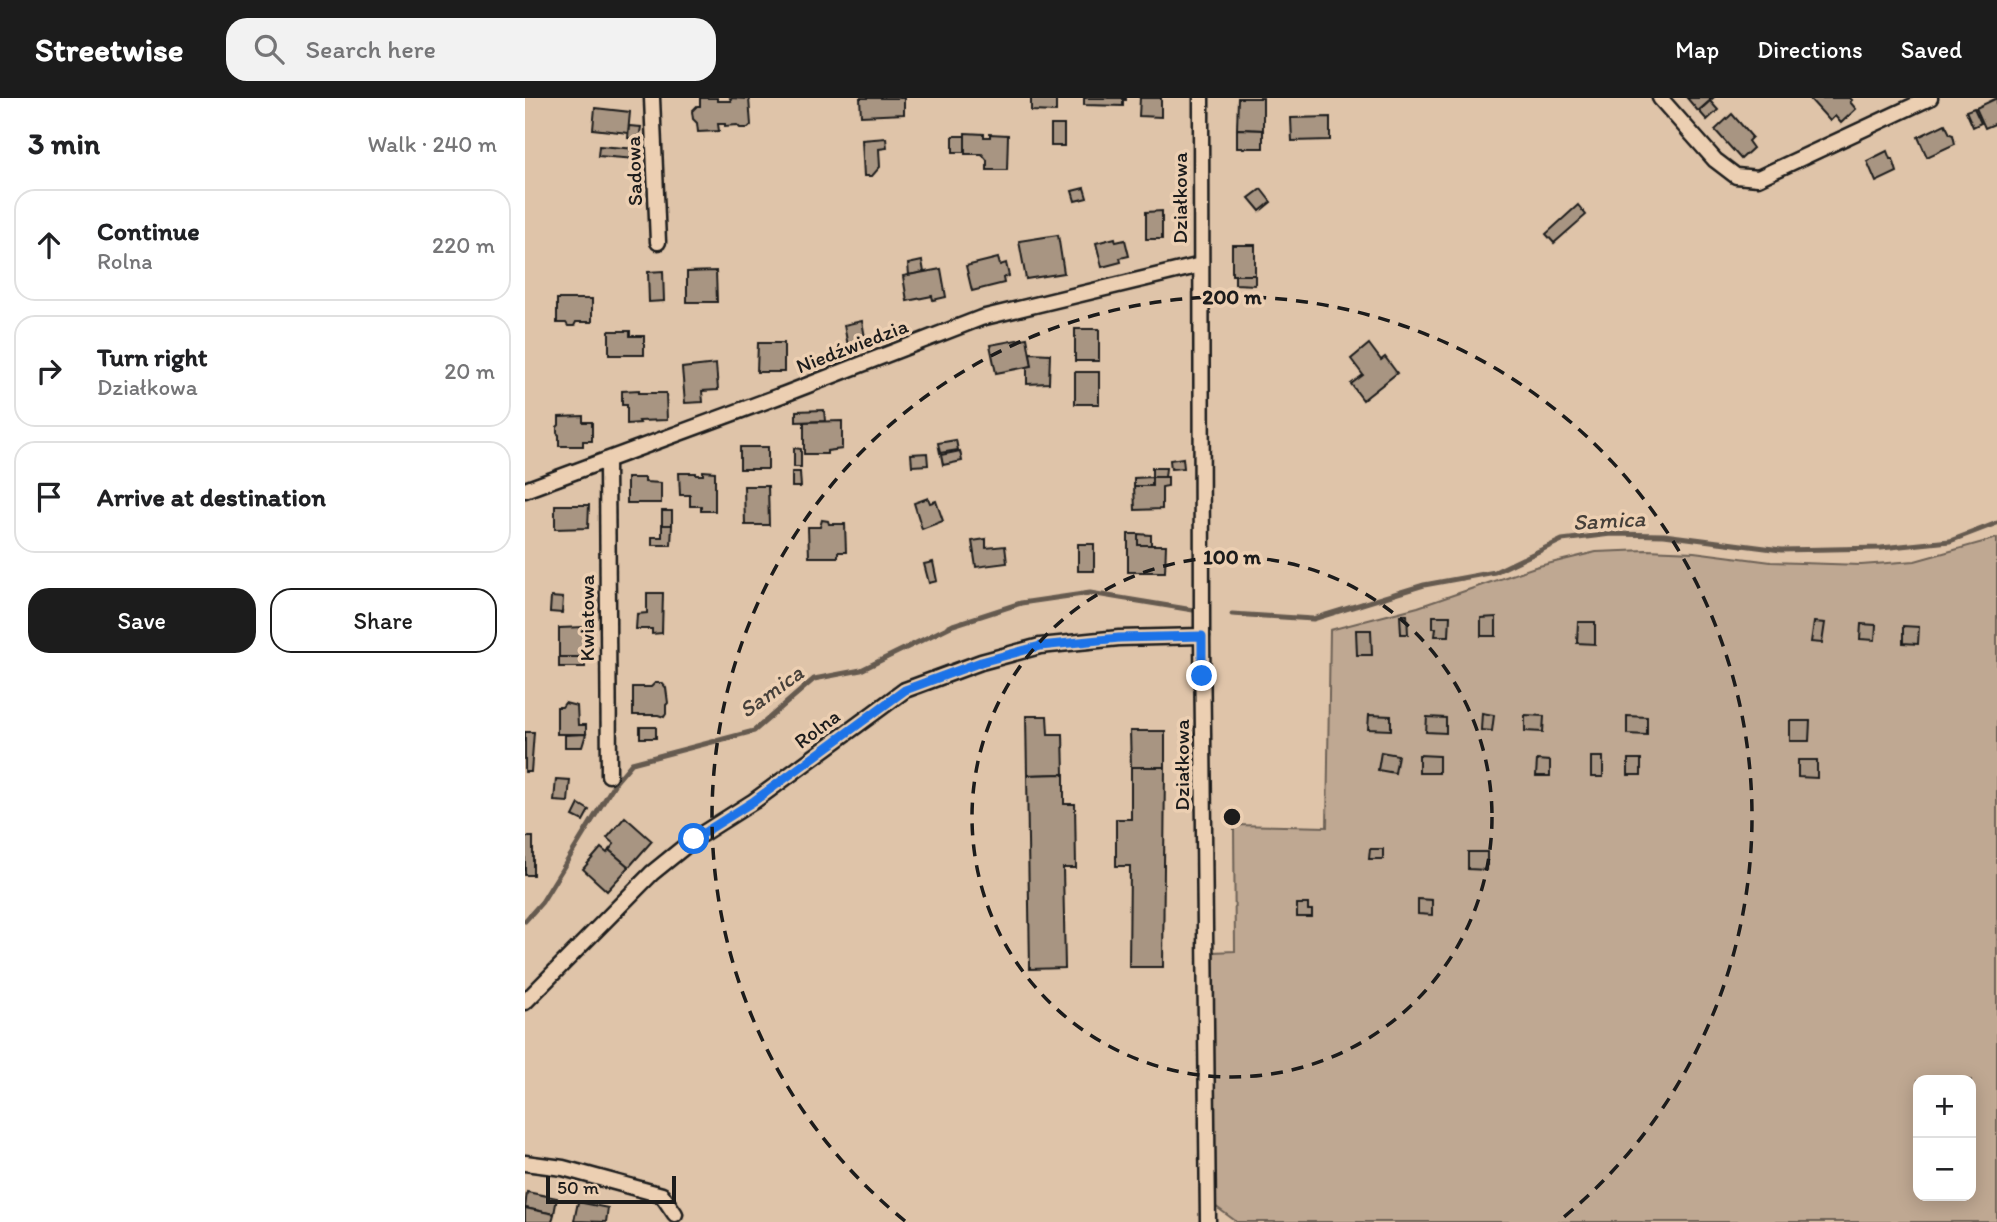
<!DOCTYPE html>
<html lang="en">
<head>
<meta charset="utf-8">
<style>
	body { margin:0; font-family:Itim,sans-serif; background:#f2f2f2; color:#202124 }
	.controls { position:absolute; right:21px; bottom:21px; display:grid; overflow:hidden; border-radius:14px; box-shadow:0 4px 18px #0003 }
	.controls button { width:63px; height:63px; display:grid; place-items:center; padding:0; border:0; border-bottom:2px solid #e0e0e0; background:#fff; color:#202124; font:35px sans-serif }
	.scale { position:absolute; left:21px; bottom:18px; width:130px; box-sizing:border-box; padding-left:7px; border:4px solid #1c1c1c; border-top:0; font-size:19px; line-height:24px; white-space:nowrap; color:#1c1c1c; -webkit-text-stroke:5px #eccfb2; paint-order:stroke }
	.stop { position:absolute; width:21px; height:21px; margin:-16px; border:5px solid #1a73e8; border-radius:50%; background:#fff }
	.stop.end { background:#1a73e8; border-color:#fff; box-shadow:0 2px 7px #0008 }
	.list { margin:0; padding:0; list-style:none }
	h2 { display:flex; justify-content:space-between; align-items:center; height:91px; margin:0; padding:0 28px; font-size:30px }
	h2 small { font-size:23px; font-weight:400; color:#757577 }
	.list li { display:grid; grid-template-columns:46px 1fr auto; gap:21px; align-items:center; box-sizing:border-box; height:112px; margin:0 14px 14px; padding:0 14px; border:2px solid #e0e0e0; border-radius:21px }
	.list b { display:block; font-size:26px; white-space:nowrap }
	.list p { margin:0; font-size:23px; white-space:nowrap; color:#757577 }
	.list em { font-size:23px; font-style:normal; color:#757577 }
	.actions { display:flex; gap:14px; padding:21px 28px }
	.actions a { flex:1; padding:16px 0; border:2px solid #1c1c1c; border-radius:21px; text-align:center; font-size:24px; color:#1c1c1c }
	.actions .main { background:#1c1c1c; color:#fff }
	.icon { flex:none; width:38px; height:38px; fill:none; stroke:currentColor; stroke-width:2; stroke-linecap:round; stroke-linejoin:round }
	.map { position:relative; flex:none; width:1472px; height:1124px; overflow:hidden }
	header { display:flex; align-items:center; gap:42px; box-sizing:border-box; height:98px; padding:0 35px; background:#1c1c1c; color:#fff }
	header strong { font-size:33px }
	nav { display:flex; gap:38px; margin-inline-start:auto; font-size:24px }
	.search { width:490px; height:63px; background:#f2f2f2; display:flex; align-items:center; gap:18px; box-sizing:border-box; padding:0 24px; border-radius:21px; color:#757577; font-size:26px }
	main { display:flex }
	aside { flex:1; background:#fff }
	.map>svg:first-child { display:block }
	.green { fill:#bfa892; stroke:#6e6257; stroke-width:2; fill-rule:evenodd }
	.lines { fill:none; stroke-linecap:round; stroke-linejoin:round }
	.stream { stroke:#655a50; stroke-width:5 }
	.building { fill:#a89582; stroke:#1c1c1c; stroke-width:2 }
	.minor-casing { stroke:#1c1c1c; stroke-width:19 }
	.minor { stroke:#eccfb2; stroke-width:14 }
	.route { stroke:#1a73e8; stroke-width:9 }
	.ring { fill:none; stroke:#1c1c1c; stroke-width:3.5; stroke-dasharray:12 9 }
	.labels { text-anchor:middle; stroke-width:7; stroke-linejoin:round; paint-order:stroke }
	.street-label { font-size:21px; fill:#1c1c1c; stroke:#eccfb2 }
	.water-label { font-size:23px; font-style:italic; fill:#46403a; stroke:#eccfb2 }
	.centre { fill:#1c1c1c; stroke:#eccfb2; stroke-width:3.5 }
	.ring-label { font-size:21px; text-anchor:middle; font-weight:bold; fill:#1c1c1c; stroke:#eccfb2; stroke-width:7; stroke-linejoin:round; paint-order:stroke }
</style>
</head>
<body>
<header>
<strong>Streetwise</strong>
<div class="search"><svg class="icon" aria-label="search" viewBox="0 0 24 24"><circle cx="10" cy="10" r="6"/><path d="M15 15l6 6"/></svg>Search here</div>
<nav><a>Map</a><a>Directions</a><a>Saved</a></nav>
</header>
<main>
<aside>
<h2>3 min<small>Walk · 240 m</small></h2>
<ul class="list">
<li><svg class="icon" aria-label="ahead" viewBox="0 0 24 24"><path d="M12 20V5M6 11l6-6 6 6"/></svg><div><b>Continue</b><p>Rolna</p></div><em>220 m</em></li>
<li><svg class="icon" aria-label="right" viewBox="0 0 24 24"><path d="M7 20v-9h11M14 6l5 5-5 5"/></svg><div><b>Turn right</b><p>Działkowa</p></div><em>20 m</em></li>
<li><svg class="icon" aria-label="arrive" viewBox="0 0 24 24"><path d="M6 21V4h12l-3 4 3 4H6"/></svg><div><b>Arrive at destination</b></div></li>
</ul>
<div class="actions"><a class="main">Save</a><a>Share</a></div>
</aside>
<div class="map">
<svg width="1472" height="1124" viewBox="0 0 1472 1124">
	<rect width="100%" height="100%" fill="#dfc4a9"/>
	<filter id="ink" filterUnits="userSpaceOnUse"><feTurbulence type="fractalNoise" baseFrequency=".0143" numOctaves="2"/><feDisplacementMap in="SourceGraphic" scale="14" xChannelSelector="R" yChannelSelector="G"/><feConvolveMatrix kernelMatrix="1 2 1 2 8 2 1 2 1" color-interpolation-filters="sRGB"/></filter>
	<g filter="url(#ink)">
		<!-- green -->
		<path class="green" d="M1472,440V1124H712L690,1108L688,854L710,853L709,727L802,729L805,532L893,509L1010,469L1071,454L1122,452L1169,454L1246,464L1336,467L1390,463ZM1393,982H1446V1098H1393Z"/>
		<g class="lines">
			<!-- stream -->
			<g class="stream">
				<path d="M707,516L788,521L899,487L970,474L1037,442L1086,436L1139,437L1256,452L1356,450L1425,443L1472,425"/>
				<path d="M0,823L17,804L90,685L107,665L229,633L289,581L336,572L428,527L496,505L565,495L668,512"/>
			</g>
		</g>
		<!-- building -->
		<g class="building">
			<path d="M175,0H192V3H206L205,0L224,1L226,27L223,30H215L212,27L200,28V26H193L194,33L173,34L172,25L168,21L167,13L172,8H175Z"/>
			<path d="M335,0H379V16L336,18Z"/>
			<path d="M506,0H531V14L506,13Z"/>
			<path d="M559,0H601V2H598V8L559,7Z"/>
			<path d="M615,0H636V19L614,18Z"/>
			<path d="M713,0H738V32L712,31Z"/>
			<path d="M1162,0H1188L1173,13Z"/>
			<path d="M1287,0H1325L1327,2L1325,4L1331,11L1316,25L1310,18L1305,23L1285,1Z"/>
			<path d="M1472,0V25L1460,30L1451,10Z"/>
			<path d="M1185,3L1193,12L1182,22L1174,13Z"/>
			<path d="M70,10L105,14L103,35L68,31Z"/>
			<path d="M1449,10L1456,25L1448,29L1441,13Z"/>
			<path d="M1207,16L1227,39L1223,43L1228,50L1216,61L1190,32Z"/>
			<path d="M805,19V42L767,43L766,20Z"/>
			<path d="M1420,26L1425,36L1428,37L1430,46L1402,59L1393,39Z"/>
			<rect x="526" y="27" width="13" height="21"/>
			<path d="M104,28L116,29L114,41L103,40Z"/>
			<path d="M712,31L738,32V50H712Z"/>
			<path d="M440,35L459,36V39H465V36L483,37L482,72H462V62L457,56H440Z"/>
			<rect x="428" y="38" width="12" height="16"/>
			<path d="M361,40L362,50L354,51L355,69L347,78H339L337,42Z"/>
			<path d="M74,48L112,51L111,61L73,58Z"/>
			<path d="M1362,53L1365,61H1368L1372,74L1351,84L1342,63Z"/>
			<path d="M559,90L562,100L550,103L547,93Z"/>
			<path d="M736,91L746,104L735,113L724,100Z"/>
			<path d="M1053,107L1061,117L1029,145L1021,136Z"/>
			<path d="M637,113V141H621V114Z"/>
			<path d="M533,137L539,175L501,181L494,143Z"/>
			<path d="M590,140L591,144L600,142L604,158L595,160L596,164L577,169L571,145Z"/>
			<rect x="707" y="147" width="23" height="30"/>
			<path d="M473,160L475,167L481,165L484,178L478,180L479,185L447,193L441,168Z"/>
			<path d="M397,163L399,174L384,177L383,166Z"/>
			<path d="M416,171L421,199L408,202L407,198L382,203L378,178Z"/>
			<path d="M138,173L139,203L124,204L123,174Z"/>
			<path d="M191,173L192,204H162V174Z"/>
			<path d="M710,177H730V187L710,186Z"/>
			<path d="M32,201H67V224H51L49,228H43L41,225H32Z"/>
			<path d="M337,223L341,245L323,248L319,227Z"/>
			<rect x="550" y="231" width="24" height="32"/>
			<path d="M84,233H105V238H119V257H84Z"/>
			<path d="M502,240L507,268L471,275L465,247Z"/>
			<path d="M233,245H259V274H232Z"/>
			<path d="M844,246L856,262L860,259L872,275L838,302L826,286L838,277L826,261Z"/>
			<path d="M505,255L525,256L524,285L502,286V269L507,268Z"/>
			<path d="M191,266L193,292L177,293L178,304L160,305L157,270Z"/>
			<rect x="550" y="274" width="24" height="32"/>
			<path d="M114,292V295H141L142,322L114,323L115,325L102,326V307H97V293Z"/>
			<path d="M299,312L300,323L271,324V313Z"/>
			<path d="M58,318V324H67V343H58V348H34V337L32,335V329L34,327V319Z"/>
			<path d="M317,323V351L302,353V356H279V324Z"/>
			<path d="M431,342L433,352L415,355L413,345Z"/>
			<rect x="215" y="349" width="28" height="22"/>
			<path d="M269,350L276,351V369H269Z"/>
			<path d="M435,353L437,363L418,367L416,357Z"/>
			<path d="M402,355L403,367L387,368L386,356Z"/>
			<path d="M658,360L659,370L646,371L645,362Z"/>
			<path d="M627,370H641L640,379H627Z"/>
			<path d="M178,373L190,374V413H176V408H165V397H155L154,375H171V377H178Z"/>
			<path d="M267,374H275L276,389H267Z"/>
			<path d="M627,379H643V388L637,389V411L610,412L609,388H627Z"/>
			<path d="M627,379V388H609V380Z"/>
			<path d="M102,380H120V384L136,385V405H102Z"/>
			<path d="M219,388H243L244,427H220Z"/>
			<path d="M403,400L405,405L411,403L418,423L397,431L389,405Z"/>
			<path d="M30,407H64L63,430L30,431Z"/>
			<rect x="137" y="413" width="10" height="14"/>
			<path d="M297,422L303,423L304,426H320L321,454H313V459H284L283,429H295Z"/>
			<path d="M137,427H147L146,447H127V439H137Z"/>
			<path d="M603,436H613V447H641L640,474H603Z"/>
			<path d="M613,436L626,437V447H613Z"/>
			<path d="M461,441V450L480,448L482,465L451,469L447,443Z"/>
			<rect x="553" y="446" width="16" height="27"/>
			<path d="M408,464L412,483L404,485L399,466Z"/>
			<path d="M122,495H138L137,535L127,536V531H111L112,516L122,515Z"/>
			<path d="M26,499L38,500L37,515L25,514Z"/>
			<path d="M875,517H882L883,536H876Z"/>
			<path d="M908,518H925L924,538H910L911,530H908Z"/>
			<path d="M971,519V538H956V520Z"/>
			<path d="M1053,524H1070V546L1052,545Z"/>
			<path d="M1289,524L1300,525L1297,545L1286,544Z"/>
			<path d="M1336,526L1351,527L1350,542L1335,541Z"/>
			<path d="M1378,528L1394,529L1393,546L1378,545Z"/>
			<path d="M59,529V538H63V550H60V559H34V530Z"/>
			<path d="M831,532H846L847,557H832Z"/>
			<rect x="34" y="559" width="26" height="10"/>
			<path d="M130,585H137L141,590L143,605L141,607V616L139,619L133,617H108V589H126Z"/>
			<path d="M40,605L52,608L53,627H61V636H32V609H37Z"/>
			<path d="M957,615L969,617L967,633L956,632Z"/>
			<path d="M844,617L866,618V632L843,631Z"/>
			<path d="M1000,617L1019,618L1018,634L1000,633Z"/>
			<path d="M501,618H522L523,636H538L539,676L502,677Z"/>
			<path d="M1102,618L1122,619V637L1102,636Z"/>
			<path d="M902,619L921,620V635L901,634Z"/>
			<path d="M1265,623H1285L1284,643H1265Z"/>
			<rect x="115" y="629" width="16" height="11"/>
			<path d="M605,633H640V669H606Z"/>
			<path d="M0,634H9L6,674H0Z"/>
			<path d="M61,636L57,649H40V637Z"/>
			<path d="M856,654L873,657L870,675L853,672Z"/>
			<path d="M894,657L914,658V675H894Z"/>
			<rect x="1066" y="659" width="12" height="20"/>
			<rect x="1103" y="661" width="13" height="16"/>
			<path d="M1012,662L1025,663V678H1011Z"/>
			<path d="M1273,662H1292V680L1273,679Z"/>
			<path d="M606,669H640L638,869H604L605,768H591V721H606Z"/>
			<path d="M539,676V706H550L551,770H538L540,870L505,871L502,677Z"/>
			<path d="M31,681L45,682L43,704L29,703Z"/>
			<path d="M54,706L64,712L58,723L48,718Z"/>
			<path d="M100,719L127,743L104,769L84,752L89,746L82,740Z"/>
			<rect x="0" y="739" width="8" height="38"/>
			<path d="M76,750L82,755L84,752L104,769L82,793L58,771Z"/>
			<path d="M845,751H858V761H844Z"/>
			<path d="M943,754H962V772L943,771Z"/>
			<path d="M893,801L907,802V817L893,816Z"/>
			<path d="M772,806H783V812H787V819H772Z"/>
			<path d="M2,1094L32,1100L29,1116L0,1110Z"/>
			<path d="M53,1104L83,1110L81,1124L49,1123Z"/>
			<path d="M0,1110L29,1116L27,1124H0Z"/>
		</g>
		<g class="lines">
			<defs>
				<g id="minor">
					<path d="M127,0L133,144"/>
					<path d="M676,0L677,538L683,1124"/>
					<path d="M1135,0L1190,62L1211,78L1233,80L1405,0"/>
					<path d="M82,362L84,677"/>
					<path d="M0,392L260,296L456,220L676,167"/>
					<path d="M0,904L127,775L169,741L229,703L380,592L456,564L515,548L594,540L677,538"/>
					<path d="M0,1065L38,1070L137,1097L150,1116"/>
				</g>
			</defs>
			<!-- minor casing -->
			<use href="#minor" class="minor-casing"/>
			<!-- minor -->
			<use href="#minor" class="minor"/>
		</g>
	</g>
	<g class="lines" filter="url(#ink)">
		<!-- route -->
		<path class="route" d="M169,741L229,703L380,592L456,564L515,548L594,540L677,538V578"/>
	</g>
	<!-- distance rings -->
	<g class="ring">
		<circle cx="707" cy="719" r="260"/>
		<path d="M380 1123A520 520 0 1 1 1034 1123"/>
	</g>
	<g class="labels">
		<!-- street labels -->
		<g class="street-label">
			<text transform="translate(109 73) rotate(-92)" y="7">Sadowa</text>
			<text transform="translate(655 100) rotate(-90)" y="7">Działkowa</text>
			<text transform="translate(327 248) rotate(-21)" y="7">Niedźwiedzia</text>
			<text transform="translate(62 520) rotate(-90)" y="7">Kwiatowa</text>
			<text transform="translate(292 631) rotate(-37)" y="7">Rolna</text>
			<text transform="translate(657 667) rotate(-90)" y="7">Działkowa</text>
		</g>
		<!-- water labels -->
		<g class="water-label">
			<text transform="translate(1084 422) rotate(-3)" y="8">Samica</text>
			<text transform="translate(246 593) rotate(-36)" y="8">Samica</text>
		</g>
	</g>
	<circle cx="707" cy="719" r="10" class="centre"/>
	<g class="ring-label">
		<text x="707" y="206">200 m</text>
		<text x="707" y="466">100 m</text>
	</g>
</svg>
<div class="controls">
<button>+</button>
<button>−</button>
</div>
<div class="scale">50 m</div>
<div class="stop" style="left:169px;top:741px"></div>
<div class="stop end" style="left:677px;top:578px"></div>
</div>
</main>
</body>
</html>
